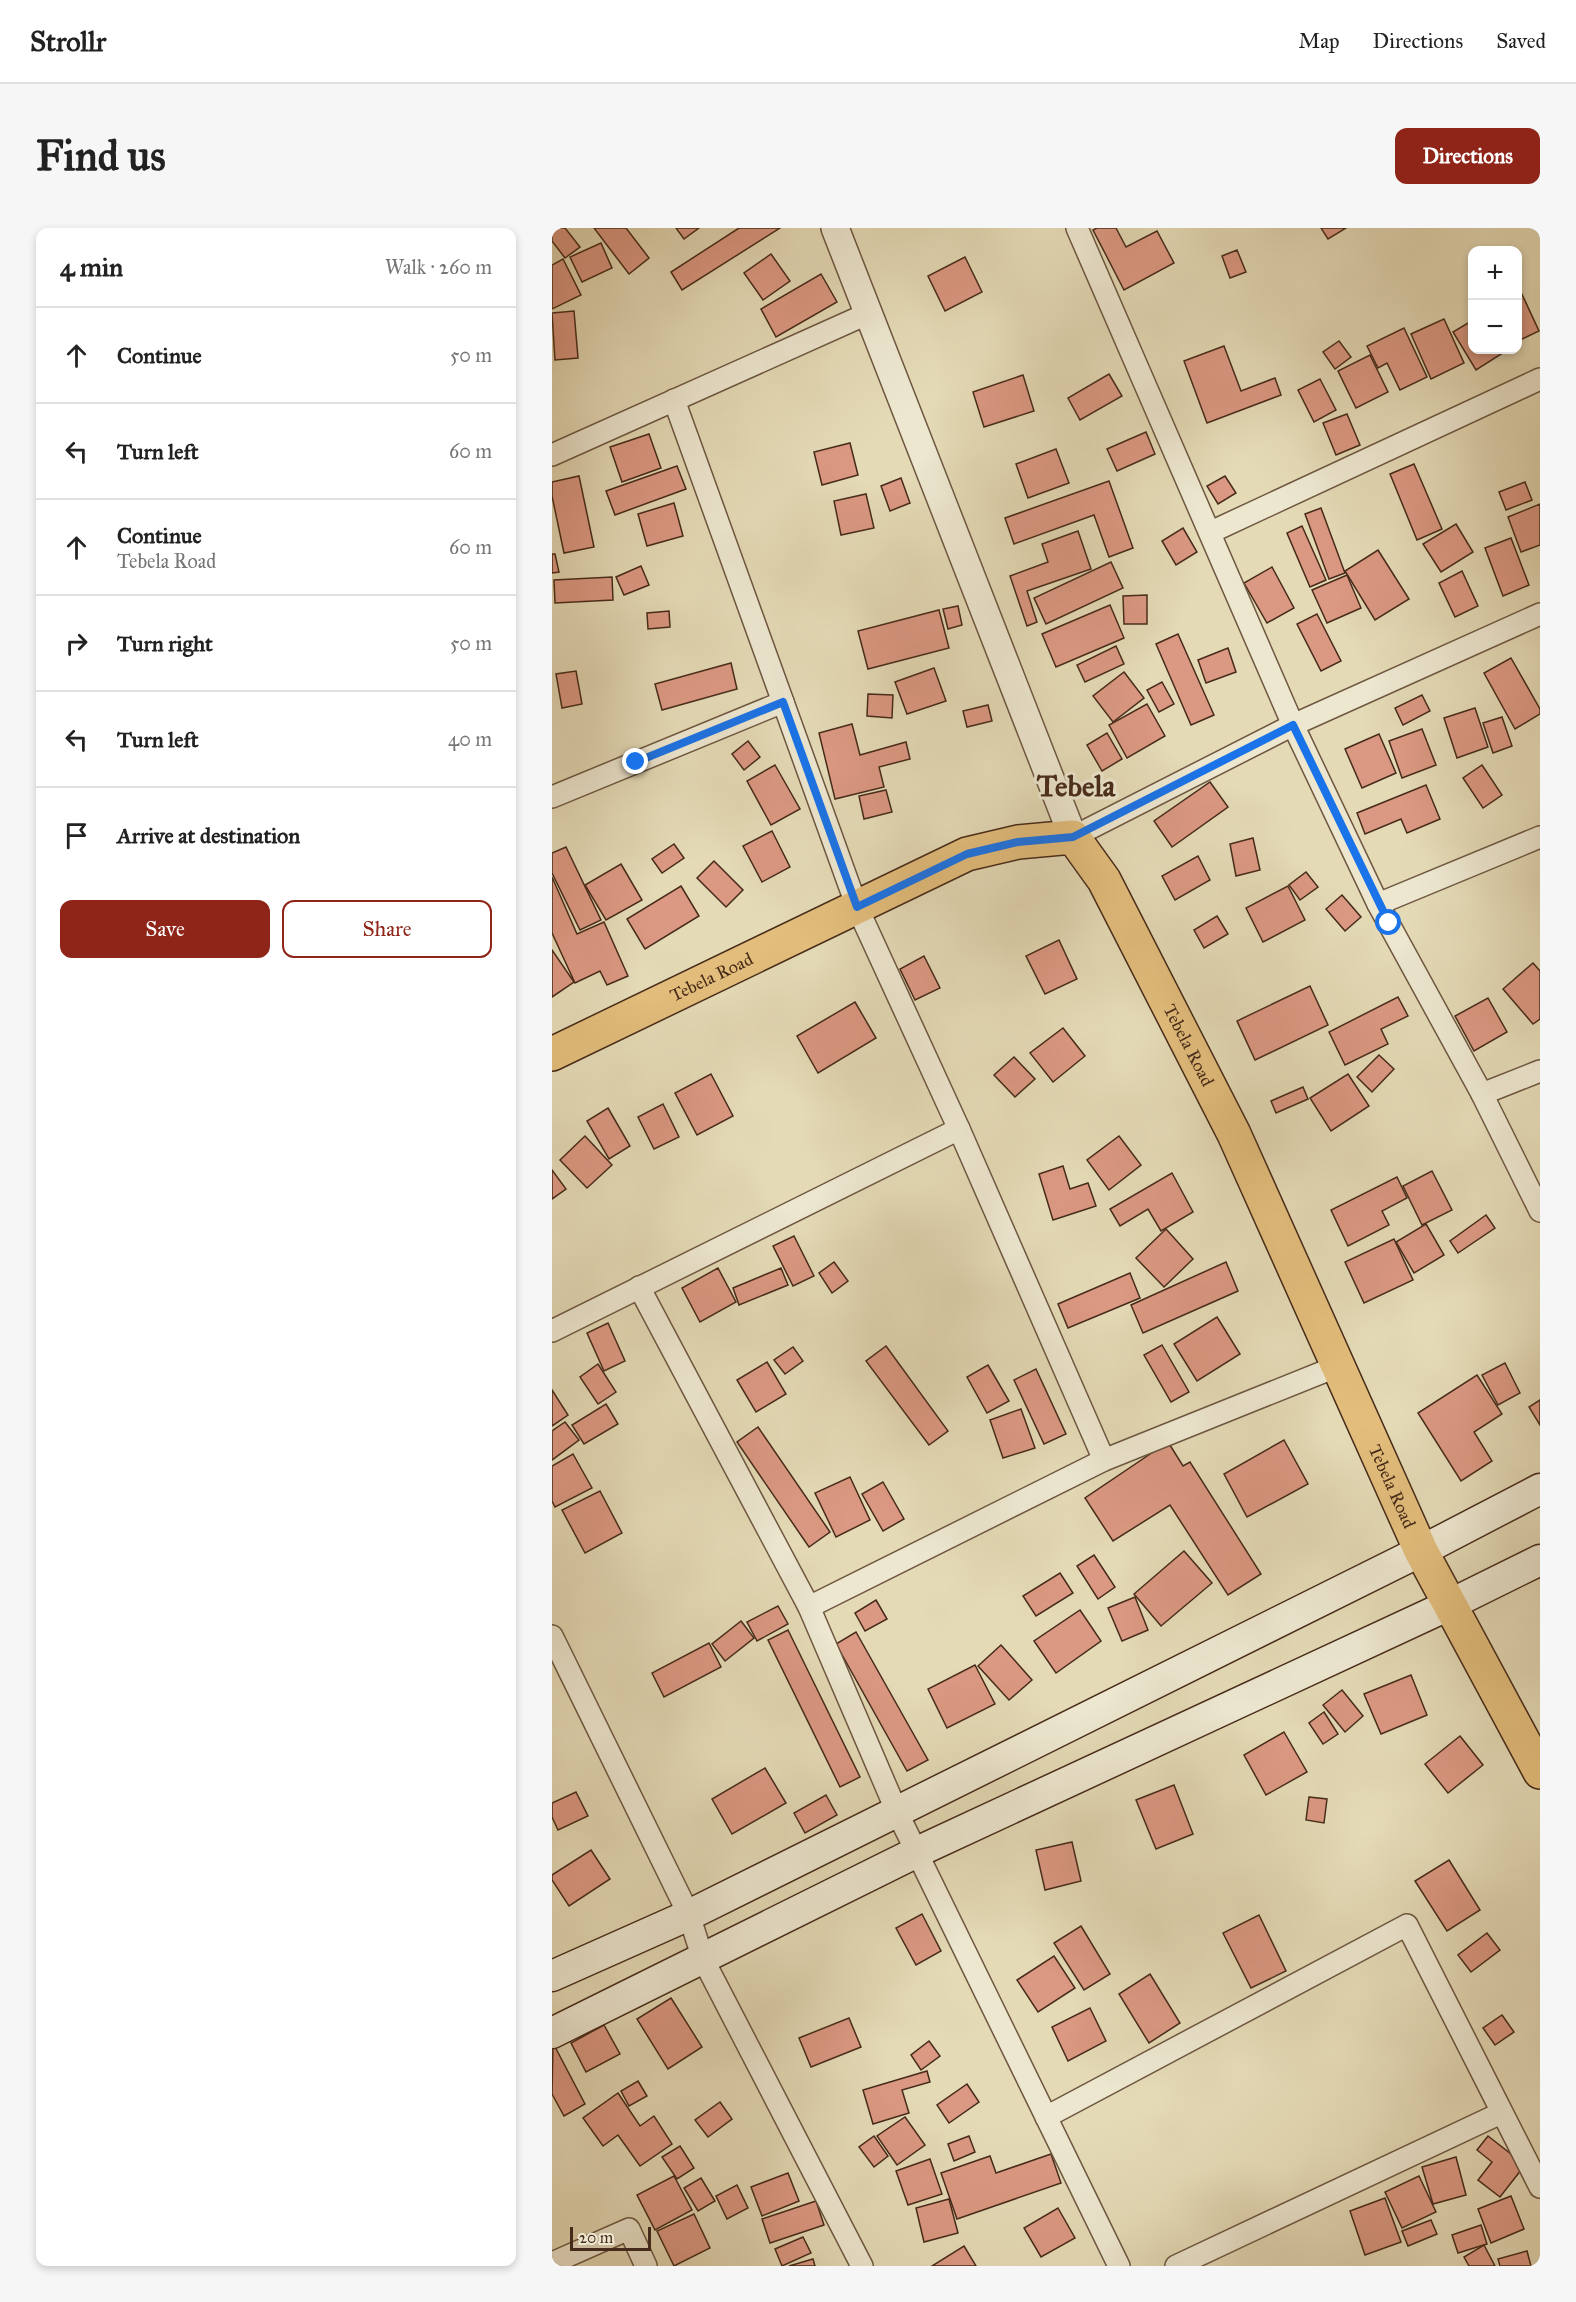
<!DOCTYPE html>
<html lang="en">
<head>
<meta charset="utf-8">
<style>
	body { margin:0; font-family:"IM FELL Great Primer",serif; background:#f6f6f6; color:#222 }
	.controls { position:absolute; right:18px; top:18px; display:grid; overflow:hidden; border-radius:12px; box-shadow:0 3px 9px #0003 }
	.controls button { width:54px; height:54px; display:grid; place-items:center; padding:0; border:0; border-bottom:2px solid #e0e0e0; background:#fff; color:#222; font:30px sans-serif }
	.scale { position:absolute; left:18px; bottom:15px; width:81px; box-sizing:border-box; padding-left:6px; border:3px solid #472b1a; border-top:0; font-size:16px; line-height:21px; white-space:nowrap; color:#472b1a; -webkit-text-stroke:4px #ede7d0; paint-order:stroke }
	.stop { position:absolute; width:18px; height:18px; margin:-14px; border:4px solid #1a73e8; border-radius:50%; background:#fff }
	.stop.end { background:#1a73e8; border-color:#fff; box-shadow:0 2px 6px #0008 }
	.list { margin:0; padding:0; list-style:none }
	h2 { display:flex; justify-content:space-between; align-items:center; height:78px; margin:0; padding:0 24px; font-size:26px }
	h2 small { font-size:20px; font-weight:400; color:#767676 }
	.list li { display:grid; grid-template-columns:39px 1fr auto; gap:18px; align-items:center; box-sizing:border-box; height:96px; padding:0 24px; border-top:2px solid #e0e0e0 }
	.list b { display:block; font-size:22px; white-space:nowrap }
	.list p { margin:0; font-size:20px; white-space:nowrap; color:#767676 }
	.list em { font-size:20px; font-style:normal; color:#767676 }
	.actions { display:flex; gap:12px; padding:18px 24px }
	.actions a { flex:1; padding:14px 0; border:2px solid #8f2418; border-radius:12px; text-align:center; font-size:21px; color:#8f2418 }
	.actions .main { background:#8f2418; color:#fff }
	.icon { flex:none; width:33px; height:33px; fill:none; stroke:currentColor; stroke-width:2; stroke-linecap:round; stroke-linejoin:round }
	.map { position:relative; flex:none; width:988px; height:2038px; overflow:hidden; border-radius:12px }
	header { display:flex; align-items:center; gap:36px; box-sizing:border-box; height:84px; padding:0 30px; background:#fff; border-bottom:2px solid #e0e0e0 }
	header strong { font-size:28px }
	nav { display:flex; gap:33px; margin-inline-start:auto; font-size:21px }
	.intro { display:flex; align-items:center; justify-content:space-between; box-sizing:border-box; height:144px; padding:0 36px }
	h1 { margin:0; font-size:42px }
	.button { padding:15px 27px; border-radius:12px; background:#8f2418; color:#fff; font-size:21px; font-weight:700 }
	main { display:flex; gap:36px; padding:0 36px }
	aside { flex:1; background:#fff; border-radius:12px; box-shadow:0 3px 9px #0003 }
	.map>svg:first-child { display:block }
	.building { fill:#db9882; stroke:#472b1a; stroke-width:1.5 }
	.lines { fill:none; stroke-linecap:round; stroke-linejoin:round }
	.minor-casing { stroke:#6e5741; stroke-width:24 }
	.tertiary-casing { stroke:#6e5741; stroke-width:30 }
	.secondary-casing { stroke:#472b1a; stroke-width:33 }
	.primary-casing { stroke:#472b1a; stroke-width:36 }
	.minor { stroke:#ede7d0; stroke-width:21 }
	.tertiary { stroke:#ede7d0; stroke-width:27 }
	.secondary { stroke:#ede7d0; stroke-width:30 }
	.primary { stroke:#e2bd7b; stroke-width:33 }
	.route { stroke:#1a73e8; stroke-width:8 }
	.labels { text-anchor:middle; stroke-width:6; stroke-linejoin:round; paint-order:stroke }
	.street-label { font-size:18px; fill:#472b1a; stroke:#ede7d0 }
	.town-label { font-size:30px; font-weight:bold; fill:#472b1a; stroke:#ede7d0 }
</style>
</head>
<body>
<header>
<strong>Strollr</strong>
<nav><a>Map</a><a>Directions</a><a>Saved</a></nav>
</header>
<div class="intro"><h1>Find us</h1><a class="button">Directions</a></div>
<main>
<aside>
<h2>4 min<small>Walk · 260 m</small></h2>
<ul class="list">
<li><svg class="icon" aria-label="ahead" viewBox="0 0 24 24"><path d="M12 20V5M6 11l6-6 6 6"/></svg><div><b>Continue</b></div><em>50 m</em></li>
<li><svg class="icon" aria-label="left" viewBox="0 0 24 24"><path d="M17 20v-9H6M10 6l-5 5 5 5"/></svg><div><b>Turn left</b></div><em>60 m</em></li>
<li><svg class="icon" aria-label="ahead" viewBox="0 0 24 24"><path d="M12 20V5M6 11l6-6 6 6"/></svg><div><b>Continue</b><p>Tebela Road</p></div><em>60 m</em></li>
<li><svg class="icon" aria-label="right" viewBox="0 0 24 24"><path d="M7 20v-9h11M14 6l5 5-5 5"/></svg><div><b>Turn right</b></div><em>50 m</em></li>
<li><svg class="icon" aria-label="left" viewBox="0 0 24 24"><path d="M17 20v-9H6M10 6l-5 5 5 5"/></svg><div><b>Turn left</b></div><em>40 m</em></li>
<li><svg class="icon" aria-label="arrive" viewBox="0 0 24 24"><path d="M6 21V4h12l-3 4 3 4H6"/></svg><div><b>Arrive at destination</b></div></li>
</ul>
<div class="actions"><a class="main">Save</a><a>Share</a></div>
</aside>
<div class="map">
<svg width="988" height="2038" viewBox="0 0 988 2038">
	<rect width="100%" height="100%" fill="#e4dab6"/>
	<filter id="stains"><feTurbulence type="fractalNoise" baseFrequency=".00333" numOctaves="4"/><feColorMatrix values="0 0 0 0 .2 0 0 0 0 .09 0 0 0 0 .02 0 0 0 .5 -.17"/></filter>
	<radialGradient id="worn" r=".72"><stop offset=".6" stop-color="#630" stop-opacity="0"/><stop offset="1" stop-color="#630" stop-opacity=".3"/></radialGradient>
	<!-- building -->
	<g class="building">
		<path d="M0,0H13L28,19L13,30L0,13Z"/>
		<path d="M42,0H74L97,30L77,46Z"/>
		<path d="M124,0H147L132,11Z"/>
		<path d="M187,0H228L130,62L119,44Z"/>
		<path d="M545,0H564L574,19L605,3L622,35L572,62L541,2Z"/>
		<path d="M769,0H794L776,11Z"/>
		<path d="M49,15L60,40L30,54L18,29Z"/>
		<path d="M685,22L694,44L678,50L670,28Z"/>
		<path d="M219,26L238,53L211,72L192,45Z"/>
		<path d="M413,29L430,64L393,83L376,48Z"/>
		<path d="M11,31L29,67L0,81V37Z"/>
		<path d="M269,46L285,74L224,109L209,81Z"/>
		<path d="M968,62L987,103L966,113V64Z"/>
		<path d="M22,83L26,130L3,132L0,85Z"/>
		<path d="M892,91L912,135L879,151L859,106Z"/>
		<path d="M921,92V122L954,123L924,142L901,104Z"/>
		<path d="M852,100L875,149L848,162L835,135L826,140L815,118Z"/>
		<path d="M787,113L799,129L783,141L771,124Z"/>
		<path d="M672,118L689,163L723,150L729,167L655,195L632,133Z"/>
		<path d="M818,127L836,164L804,180L786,143Z"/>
		<path d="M557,146L570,168L528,192L516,170Z"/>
		<path d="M471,147L482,183L432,199L421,164Z"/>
		<path d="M768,151L784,182L762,194L746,162Z"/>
		<path d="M795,186L808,217L784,227L771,195Z"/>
		<path d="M594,204L603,226L565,243L555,221Z"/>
		<path d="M97,206L109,240L70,254L58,219Z"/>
		<path d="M298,215L306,247L270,257L262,224Z"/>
		<path d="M504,221L517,255L476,270L464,236Z"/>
		<path d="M862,236L890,301L865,312L838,246Z"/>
		<path d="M125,238L134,261L63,287L54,263Z"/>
		<path d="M27,248L42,319L12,325L0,268V254Z"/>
		<path d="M673,248L684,265L666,276L655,258Z"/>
		<path d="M349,250L358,275L338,283L329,258Z"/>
		<path d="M557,253L581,320L557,329L542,287L462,316L453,290Z"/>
		<path d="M973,254L980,272L954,282L947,264Z"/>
		<path d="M314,266L322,300L289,307L282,273Z"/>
		<path d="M122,275L131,308L95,318L86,286Z"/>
		<path d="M988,276V317L969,324L956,289Z"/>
		<path d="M769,280L793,345L777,351L753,286Z"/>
		<path d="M904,296L921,324L889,344L871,316Z"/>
		<path d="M750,298L774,352L758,359L735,305Z"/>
		<path d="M631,300L645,324L624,337L610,313Z"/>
		<path d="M526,303L539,341L475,363L485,394L475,398L458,348L496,334L490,316Z"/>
		<path d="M959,310L977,357L951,368L933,320Z"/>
		<path d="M826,322L857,371L823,392L793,343Z"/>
		<path d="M0,326H3L7,344L0,345Z"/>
		<path d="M559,334L571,360L494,396L482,370Z"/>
		<path d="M89,338L97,357L72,367L64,349Z"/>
		<path d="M720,339L742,380L715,395L692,355Z"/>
		<path d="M910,343L926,378L903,389L887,355Z"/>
		<path d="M795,347L809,380L775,395L760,362Z"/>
		<path d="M60,349L61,372L3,375L2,352Z"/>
		<path d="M595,367V396H572L571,368Z"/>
		<path d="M558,377L572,410L504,439L490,406Z"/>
		<path d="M406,378L410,397L396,401L391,381Z"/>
		<path d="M387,382L397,420L316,441L306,403Z"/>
		<path d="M117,383L118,399L96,401L95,385Z"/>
		<path d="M765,386L789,433L769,443L745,396Z"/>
		<path d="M626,406L662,487L639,497L604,416Z"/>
		<path d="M564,418L572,436L533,454L525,437Z"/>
		<path d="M676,420L684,444L654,455L646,432Z"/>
		<path d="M959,430L988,481V486L963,501L932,445Z"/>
		<path d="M179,435L185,461L110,482L103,456Z"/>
		<path d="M382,440L394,473L355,486L343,454Z"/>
		<path d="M24,443L30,476L10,480L4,446Z"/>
		<path d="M572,444L592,470L561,494L541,468Z"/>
		<path d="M610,454L622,476L607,484L595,462Z"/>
		<path d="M316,466L341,467L340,490L315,488Z"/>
		<path d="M870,467L878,483L851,497L843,480Z"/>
		<path d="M595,476L613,508L575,530L557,497Z"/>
		<path d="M436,477L440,493L415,499L411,483Z"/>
		<path d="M923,480L936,519L905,530L892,490Z"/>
		<path d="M950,489L960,518L941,525L931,495Z"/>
		<path d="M300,496L308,527L354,514L358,531L327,539L332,559L283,571L267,505Z"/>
		<path d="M870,501L884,537L850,550L837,513Z"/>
		<path d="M555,505L570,531L550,543L535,517Z"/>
		<path d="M827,506L844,545L810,560L793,521Z"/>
		<path d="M196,513L208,529L192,542L180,526Z"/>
		<path d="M223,537L248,581L219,597L195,553Z"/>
		<path d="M930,537L950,567L931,580L911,550Z"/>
		<path d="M658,554L676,579L620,619L602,593Z"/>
		<path d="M874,557L888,591L855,605L849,591L813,606L805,585Z"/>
		<path d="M334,562L340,584L312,591L307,568Z"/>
		<path d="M220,603L238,639L210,654L191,618Z"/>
		<path d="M701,610L708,642L684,648L678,616Z"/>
		<path d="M122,616L132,630L110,645L100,631Z"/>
		<path d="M14,619L49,692L28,702L0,645V625Z"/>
		<path d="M646,628L658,652L623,672L610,648Z"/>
		<path d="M162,633L191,662L174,679L145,650Z"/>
		<path d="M69,636L90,672L54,692L33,657Z"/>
		<path d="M754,644L766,659L748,672L737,657Z"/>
		<path d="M0,649L25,706L52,694L76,748L55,757L48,743L23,755L0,705Z"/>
		<path d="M129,658L147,688L93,721L75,691Z"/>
		<path d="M736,658L753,692L711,714L694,680Z"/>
		<path d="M790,667L809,689L793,703L774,681Z"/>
		<path d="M665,688L676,706L652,720L642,702Z"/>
		<path d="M507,712L525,751L493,766L474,728Z"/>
		<path d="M0,722L22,754L0,769Z"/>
		<path d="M372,728L388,760L363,772L348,741Z"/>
		<path d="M981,735L988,743V791L981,796L951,761Z"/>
		<path d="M758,758L776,797L703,832L685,793Z"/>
		<path d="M846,769L856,788L829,801L836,816L793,837L777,804Z"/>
		<path d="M936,770L955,804L922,823L903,788Z"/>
		<path d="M303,774L324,810L266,845L245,808Z"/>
		<path d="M511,800L533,828L501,854L478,825Z"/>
		<path d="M827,827L842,841L820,864L805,849Z"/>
		<path d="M462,829L483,851L463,869L442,847Z"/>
		<path d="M159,846L181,888L145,907L123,865Z"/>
		<path d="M796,846L817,878L779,903L758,870Z"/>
		<path d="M751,859L756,871L724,885L719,873Z"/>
		<path d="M111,876L127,909L102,921L86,889Z"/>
		<path d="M56,880L78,918L57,931L35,893Z"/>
		<path d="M33,908L60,937L35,960L8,932Z"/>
		<path d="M567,908L589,937L557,962L535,932Z"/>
		<path d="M511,938L518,961L536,955L544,978L501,992L487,946Z"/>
		<path d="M0,942L14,961L0,971Z"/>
		<path d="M880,943L900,982L870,997L851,958Z"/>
		<path d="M620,945L641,984L609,1003L596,981L568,998L558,981Z"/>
		<path d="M845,949L855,970L830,983L837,997L796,1018L779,982Z"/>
		<path d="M934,987L943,1000L906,1025L898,1013Z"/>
		<path d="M874,996L892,1027L862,1045L844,1014Z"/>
		<path d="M614,1001L641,1031L612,1059L584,1030Z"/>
		<path d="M242,1008L262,1048L241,1058L221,1018Z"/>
		<path d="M842,1011L861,1052L812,1075L793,1034Z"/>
		<path d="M282,1034L296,1053L280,1065L267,1045Z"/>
		<path d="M674,1034L686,1063L591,1105L579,1077Z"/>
		<path d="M166,1040L184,1074L148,1094L130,1060Z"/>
		<path d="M229,1040L236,1057L187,1077L181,1060Z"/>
		<path d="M578,1045L588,1070L516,1100L506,1076Z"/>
		<path d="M665,1089L688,1126L645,1153L622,1116Z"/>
		<path d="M56,1095L73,1133L52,1143L35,1105Z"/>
		<path d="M610,1117L637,1164L619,1174L592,1127Z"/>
		<path d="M334,1118L396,1203L377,1217L314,1133Z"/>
		<path d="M241,1119L251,1133L233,1146L222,1132Z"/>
		<path d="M215,1134L234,1166L204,1184L185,1152Z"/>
		<path d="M953,1135L968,1165L946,1177L930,1147Z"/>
		<path d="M46,1136L64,1164L46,1176L28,1149Z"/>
		<path d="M436,1137L457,1173L435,1185L415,1149Z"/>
		<path d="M484,1141L514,1206L492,1216L462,1152Z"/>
		<path d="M925,1147L950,1186L922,1204L940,1233L909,1253L866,1185Z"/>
		<path d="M0,1162L16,1187L0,1198Z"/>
		<path d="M988,1172V1197L977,1179Z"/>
		<path d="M54,1176L66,1196L32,1216L20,1197Z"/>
		<path d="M469,1181L483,1220L451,1230L438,1192Z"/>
		<path d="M13,1194L27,1212L0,1232V1203Z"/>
		<path d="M206,1199L278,1304L257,1319L185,1214Z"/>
		<path d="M732,1212L756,1256L695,1289L672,1246Z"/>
		<path d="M616,1214L631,1238L638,1234L709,1346L676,1367L618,1277L561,1313L533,1270Z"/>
		<path d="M21,1226L40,1260L3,1279L0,1273V1238Z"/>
		<path d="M298,1249L318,1292L284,1309L263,1265Z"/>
		<path d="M331,1254L352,1291L331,1303L310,1266Z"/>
		<path d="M48,1263L70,1305L33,1325L10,1282Z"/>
		<path d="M632,1323L660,1355L609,1398L582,1366Z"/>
		<path d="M542,1327L563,1359L546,1371L525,1338Z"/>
		<path d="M508,1345L521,1365L484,1388L471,1368Z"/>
		<path d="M583,1369L596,1402L570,1413L556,1380Z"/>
		<path d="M324,1372L335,1391L313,1403L303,1385Z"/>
		<path d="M226,1378L236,1396L205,1413L195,1394Z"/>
		<path d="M528,1382L549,1413L504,1445L482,1413Z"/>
		<path d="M189,1393L202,1410L173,1433L160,1416Z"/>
		<path d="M236,1402L308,1549L288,1559L216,1412Z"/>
		<path d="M304,1404L376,1532L355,1543L284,1416Z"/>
		<path d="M157,1415L169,1439L112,1469L100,1445Z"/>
		<path d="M449,1417L480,1452L457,1472L426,1438Z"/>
		<path d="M423,1437L443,1476L395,1500L376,1461Z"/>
		<path d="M859,1447L875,1487L829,1506L812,1466Z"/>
		<path d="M790,1462L811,1488L793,1504L771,1477Z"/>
		<path d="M772,1484L786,1506L771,1516L757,1495Z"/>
		<path d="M732,1504L755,1544L714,1567L692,1527Z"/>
		<path d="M908,1508L931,1537L896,1565L873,1536Z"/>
		<path d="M213,1540L234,1575L180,1606L160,1571Z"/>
		<path d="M622,1557L641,1606L604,1621L584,1572Z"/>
		<path d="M24,1564L36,1588L6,1602L0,1589V1575Z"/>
		<path d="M274,1567L285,1587L253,1605L242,1585Z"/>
		<path d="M757,1569L775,1571L772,1595L754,1592Z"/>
		<path d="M520,1614L529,1653L493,1662L484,1622Z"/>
		<path d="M39,1622L58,1651L17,1678L0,1652V1647Z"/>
		<path d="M897,1632L928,1682L895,1703L863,1653Z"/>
		<path d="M370,1686L389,1723L364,1737L344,1700Z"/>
		<path d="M707,1687L734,1743L699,1760L671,1705Z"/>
		<path d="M529,1698L558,1746L532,1762L502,1715Z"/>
		<path d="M935,1705L948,1722L919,1744L906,1727Z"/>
		<path d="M502,1728L523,1760L486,1784L465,1752Z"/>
		<path d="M598,1746L628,1795L597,1815L567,1766Z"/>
		<path d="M119,1770L150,1819L116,1841L85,1791Z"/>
		<path d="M538,1780L554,1813L516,1833L500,1799Z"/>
		<path d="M950,1787L962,1804L943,1817L931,1800Z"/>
		<path d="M297,1790L309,1819L259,1839L247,1810Z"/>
		<path d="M52,1797L68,1826L34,1844L19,1815Z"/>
		<path d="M377,1813L388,1828L369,1842L359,1827Z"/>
		<path d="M1,1815L33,1876L12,1888L0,1866Z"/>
		<path d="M375,1843L378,1854L350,1862L357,1885L321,1896L311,1862Z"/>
		<path d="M86,1853L95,1868L77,1878L69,1863Z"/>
		<path d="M415,1856L427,1874L397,1895L385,1877Z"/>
		<path d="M66,1865L88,1898L102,1888L120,1916L88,1938L66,1907L51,1918L31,1890Z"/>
		<path d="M168,1874L180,1891L156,1909L143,1892Z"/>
		<path d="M353,1889L373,1917L345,1937L325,1908Z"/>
		<path d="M322,1908L336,1928L322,1939L307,1919Z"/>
		<path d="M417,1908L423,1924L402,1933L396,1916Z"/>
		<path d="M936,1908L973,1937L948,1969L926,1952L940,1934L925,1922Z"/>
		<path d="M128,1918L142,1940L125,1951L110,1929Z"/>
		<path d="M499,1926L509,1955L405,1991L389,1945L438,1928L444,1945Z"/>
		<path d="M904,1929L914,1967L881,1976L870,1939Z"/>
		<path d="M378,1931L390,1966L356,1977L344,1943Z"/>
		<path d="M236,1945L247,1973L210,1988L199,1959Z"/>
		<path d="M122,1948L140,1982L103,2002L85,1967Z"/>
		<path d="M867,1948L884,1984L850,2000L833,1964Z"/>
		<path d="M149,1950L163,1973L146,1983L132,1960Z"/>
		<path d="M185,1957L196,1980L175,1991L164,1968Z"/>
		<path d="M959,1968L972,2001L939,2015L926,1981Z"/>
		<path d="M833,1970L849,2014L813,2027L798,1983Z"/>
		<path d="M397,1971L406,2005L372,2014L364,1980Z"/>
		<path d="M264,1973L272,1997L218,2015L210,1991Z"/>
		<path d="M506,1980L523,2010L489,2029L472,2000Z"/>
		<path d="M142,1986L158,2020L122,2038L105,2003Z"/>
		<path d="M879,1992L885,2006L856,2018L850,2003Z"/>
		<path d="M929,1997L935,2016L906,2025L900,2007Z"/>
		<path d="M251,2009L259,2025L230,2038L223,2021Z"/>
		<path d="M932,2017L943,2038H917L912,2029Z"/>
		<path d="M412,2018L424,2038H380Z"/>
		<path d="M975,2023L979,2038H948L946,2031Z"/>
		<path d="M261,2031L263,2038H237Z"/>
	</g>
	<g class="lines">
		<defs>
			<g id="minor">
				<path d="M525,0L741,497L826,676L930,866L988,983"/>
				<path d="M122,172L305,679L407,901L552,1232"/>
				<path d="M0,227L317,85"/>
				<path d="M659,304L988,151"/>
				<path d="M0,569L231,474"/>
				<path d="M521,609L741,497L988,386"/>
				<path d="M826,676L988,609"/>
				<path d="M930,866L988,843"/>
				<path d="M87,1059L257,1379L345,1584L567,2038"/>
				<path d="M0,1103L407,901"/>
				<path d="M257,1379L552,1232L786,1138"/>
				<path d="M0,1408L137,1687L151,1731L310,2038"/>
				<path d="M494,1889L855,1697L988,1959"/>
				<path d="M0,2035L77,2001L94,2038"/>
				<path d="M624,2038L949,1885"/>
			</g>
			<path id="tertiary" d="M283,0L521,609"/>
			<g id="secondary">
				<path d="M0,1748L137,1687L869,1323L988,1261"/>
				<path d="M0,1805L365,1624L897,1377L988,1332"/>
			</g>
			<g id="primary">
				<path id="s1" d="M0,826L415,626L466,614L521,609L552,652L682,906L869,1323L988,1544"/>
			</g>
		</defs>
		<!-- minor casing -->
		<use href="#minor" class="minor-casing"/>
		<!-- tertiary casing -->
		<use href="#tertiary" class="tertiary-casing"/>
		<!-- secondary casing -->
		<use href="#secondary" class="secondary-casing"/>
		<!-- primary casing -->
		<use href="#primary" class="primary-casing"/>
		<!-- minor -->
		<use href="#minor" class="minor"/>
		<!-- tertiary -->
		<use href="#tertiary" class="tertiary"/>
		<!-- secondary -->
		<use href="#secondary" class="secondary"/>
		<!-- primary -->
		<use href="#primary" class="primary"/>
	</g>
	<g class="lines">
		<!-- route -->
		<path class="route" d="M84,534L231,474L305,679L415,626L466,614L521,609L741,497L837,695"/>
	</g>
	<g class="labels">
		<!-- street labels -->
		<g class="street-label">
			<text dy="6" stroke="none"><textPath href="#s1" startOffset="177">Tebela Road</textPath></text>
			<text dy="6" stroke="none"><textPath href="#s1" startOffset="807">Tebela Road</textPath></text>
			<text dy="6" stroke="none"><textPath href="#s1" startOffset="1293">Tebela Road</textPath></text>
		</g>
		<!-- town labels -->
		<g class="town-label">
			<text x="524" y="568">Tebela</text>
		</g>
	</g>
	<rect width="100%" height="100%" filter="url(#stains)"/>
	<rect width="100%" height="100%" fill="url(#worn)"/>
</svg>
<div class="controls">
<button>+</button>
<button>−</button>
</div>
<div class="scale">20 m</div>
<div class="stop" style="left:837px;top:695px"></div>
<div class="stop end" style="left:84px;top:534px"></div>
</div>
</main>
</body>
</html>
